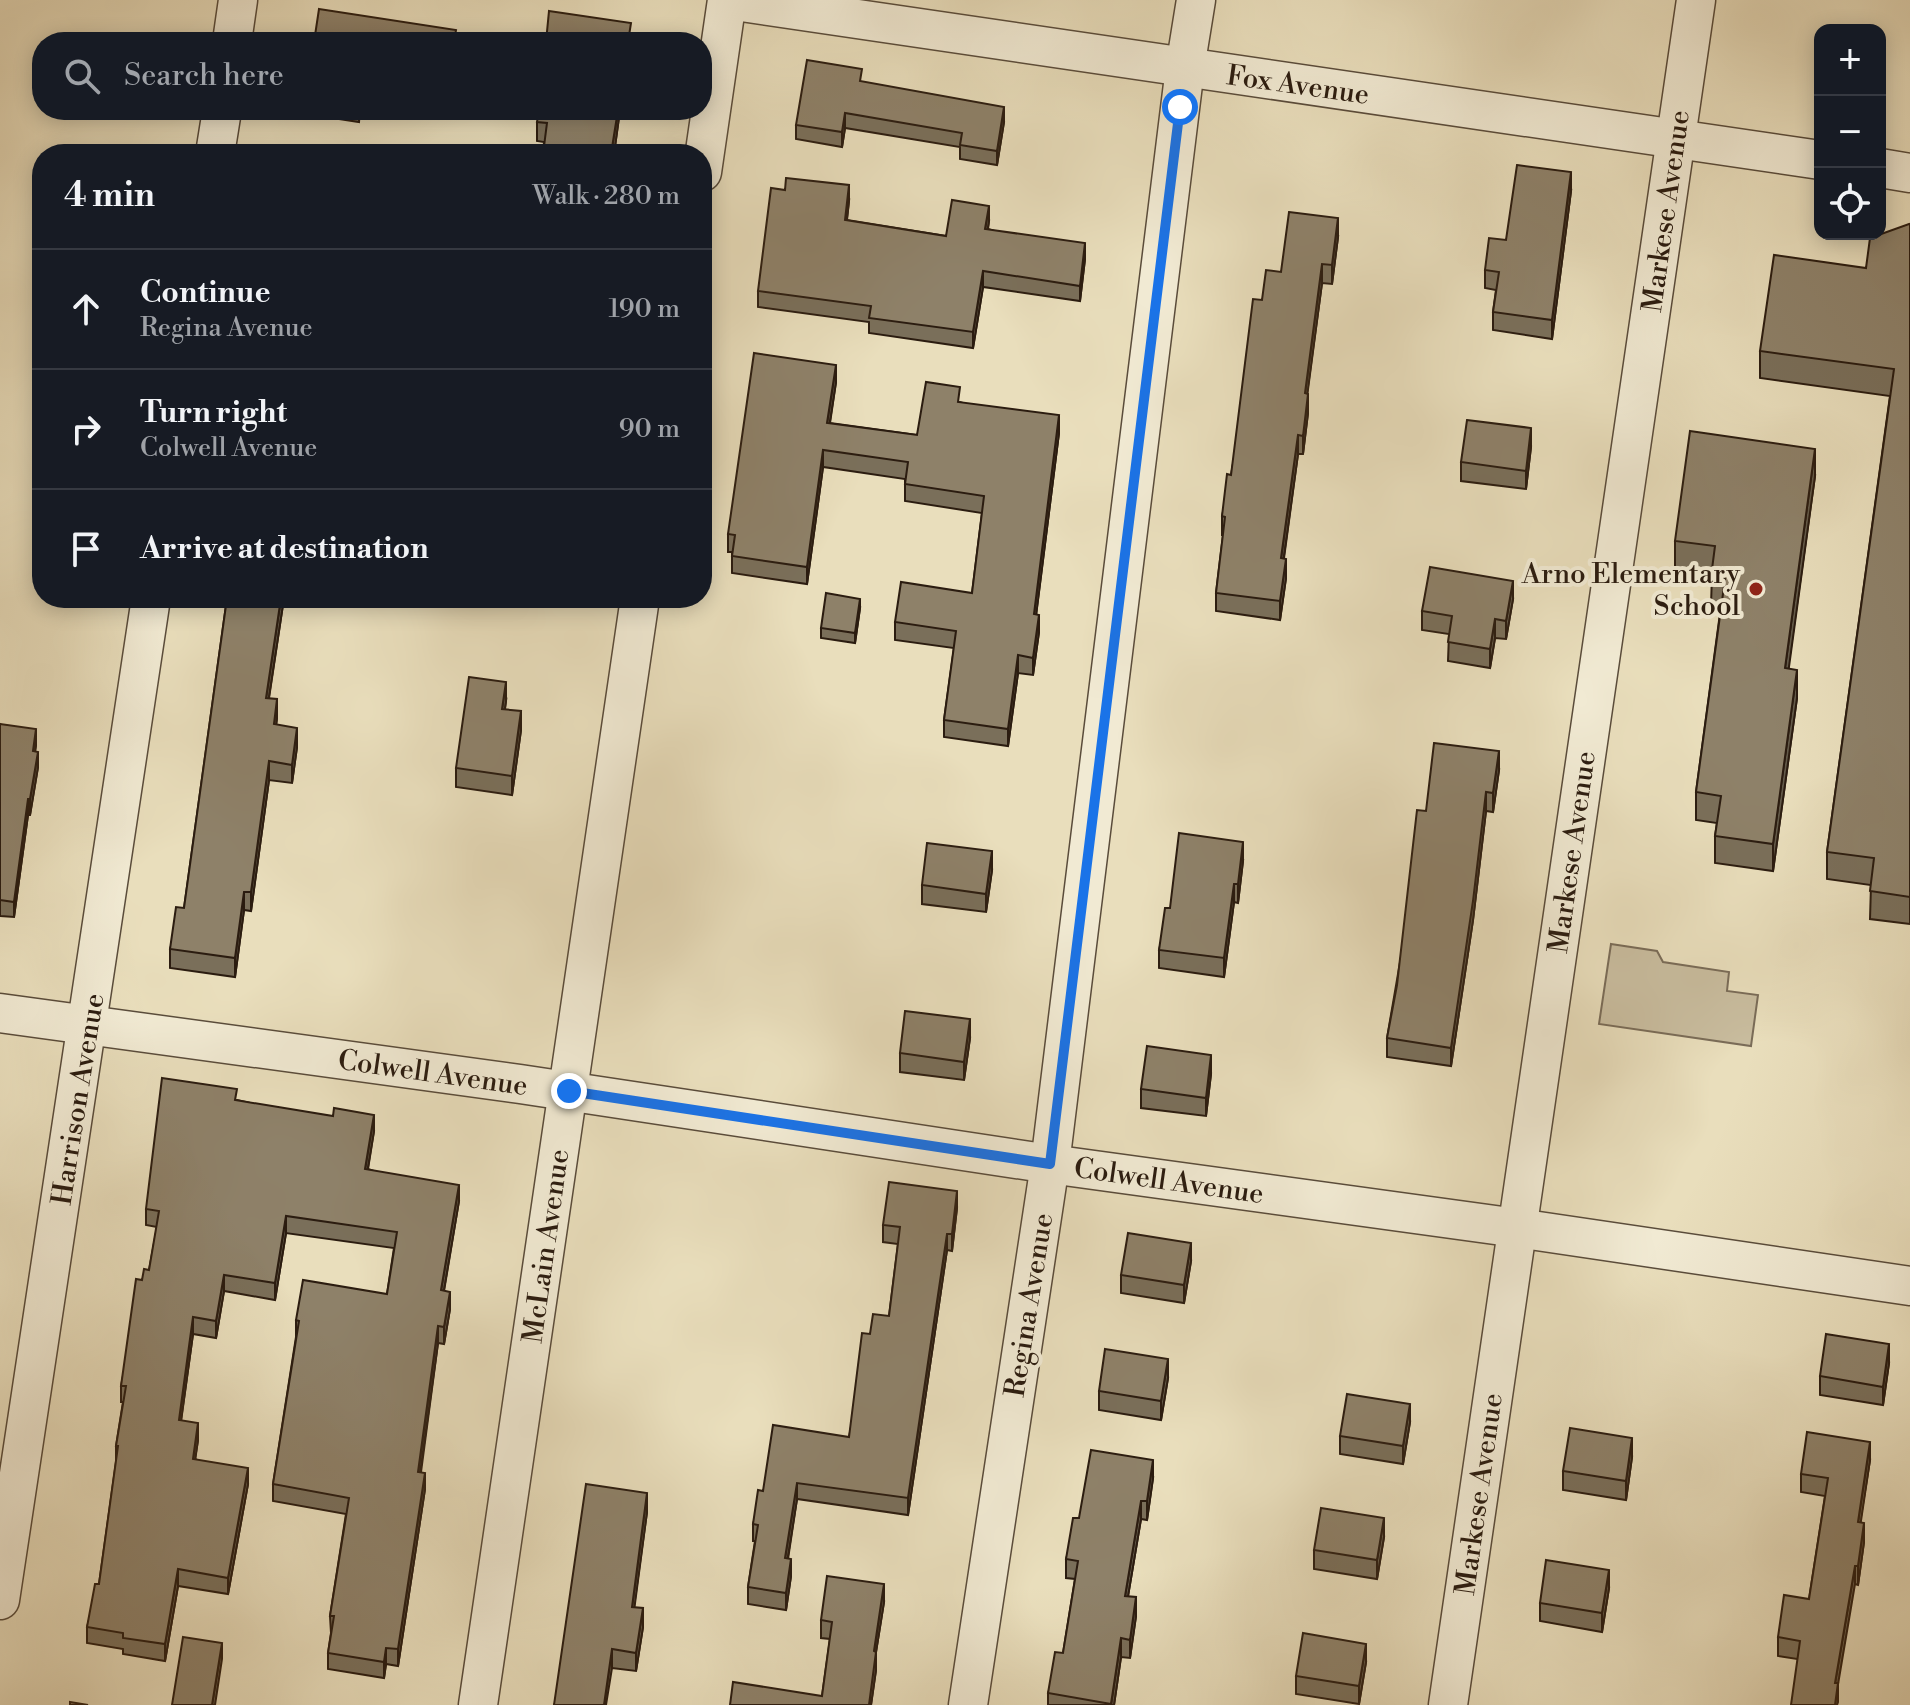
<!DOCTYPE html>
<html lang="en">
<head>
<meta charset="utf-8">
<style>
	body { margin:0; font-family:"Libre Bodoni",serif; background:#242831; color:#f1f3f6 }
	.controls { position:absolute; right:24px; top:24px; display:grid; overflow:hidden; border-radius:16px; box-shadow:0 4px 20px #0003 }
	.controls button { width:72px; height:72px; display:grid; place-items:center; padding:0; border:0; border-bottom:2px solid #363941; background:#171b24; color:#f1f3f6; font:40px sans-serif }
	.stop { position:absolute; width:24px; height:24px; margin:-18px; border:6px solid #1a73e8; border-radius:50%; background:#fff }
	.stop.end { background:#1a73e8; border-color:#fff; box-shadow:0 2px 8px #0008 }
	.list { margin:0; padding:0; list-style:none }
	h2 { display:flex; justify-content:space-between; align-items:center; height:104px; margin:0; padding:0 32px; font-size:34px }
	h2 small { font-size:26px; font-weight:400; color:#9ea1a6 }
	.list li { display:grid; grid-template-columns:52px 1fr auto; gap:24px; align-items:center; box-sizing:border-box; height:120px; padding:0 32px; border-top:2px solid #363941 }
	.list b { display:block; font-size:30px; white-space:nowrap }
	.list p { margin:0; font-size:26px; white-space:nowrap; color:#9ea1a6 }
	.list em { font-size:26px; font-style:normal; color:#9ea1a6 }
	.icon { flex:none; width:44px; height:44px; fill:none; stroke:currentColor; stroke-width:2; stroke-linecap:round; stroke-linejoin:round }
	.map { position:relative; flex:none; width:1910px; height:1705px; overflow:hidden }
	.search { position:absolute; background:#171b24; box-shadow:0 4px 20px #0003; left:32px; top:32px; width:680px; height:88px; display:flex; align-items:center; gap:20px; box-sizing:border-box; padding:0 28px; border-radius:32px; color:#9ea1a6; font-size:30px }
	.panel { position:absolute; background:#171b24; box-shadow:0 4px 20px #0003; left:32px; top:144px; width:680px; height:464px; border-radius:32px }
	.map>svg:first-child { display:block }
	.green { fill:#c9bd9f; stroke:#7a6c58; stroke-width:2 }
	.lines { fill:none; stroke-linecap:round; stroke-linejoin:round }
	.minor-casing { stroke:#5a4c3b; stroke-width:41 }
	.minor { stroke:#f1ead3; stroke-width:38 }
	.wall { fill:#7a6f5a; stroke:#2b1c10; stroke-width:2 }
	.shaded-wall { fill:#635a4a; stroke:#2b1c10; stroke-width:2 }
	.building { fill:#8e8169; stroke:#2b1c10; stroke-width:2 }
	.route { stroke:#1a73e8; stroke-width:10 }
	.poi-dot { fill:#8f2418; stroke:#f1ead3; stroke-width:3 }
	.labels { text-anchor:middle; stroke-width:8; stroke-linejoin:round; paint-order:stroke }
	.street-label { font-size:28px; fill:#2b1c10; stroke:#f1ead3 }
	.poi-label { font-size:28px; fill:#2b1c10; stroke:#f1ead3; text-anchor:end }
</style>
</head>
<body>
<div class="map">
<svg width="1910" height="1705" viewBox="0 0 1910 1705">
	<rect width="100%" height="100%" fill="#e9debc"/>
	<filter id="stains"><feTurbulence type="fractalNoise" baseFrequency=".0025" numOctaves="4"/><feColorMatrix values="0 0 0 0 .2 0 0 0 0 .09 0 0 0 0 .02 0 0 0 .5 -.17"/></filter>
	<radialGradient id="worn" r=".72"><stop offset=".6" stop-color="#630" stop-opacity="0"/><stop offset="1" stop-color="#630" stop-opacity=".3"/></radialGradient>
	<!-- green -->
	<path class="green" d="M1611,944L1657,951L1663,962L1729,972L1727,991L1758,995L1751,1046L1599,1024Z"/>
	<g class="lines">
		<defs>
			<g id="minor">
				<path d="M728,0L1820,160"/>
				<path d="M232,42L238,0"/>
				<path d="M215,154L222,110"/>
				<path d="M1880,168L1910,173"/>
				<path d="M702,172L727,0"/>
				<path d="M0,1013L520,1084L1050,1164L1517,1228L1910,1286"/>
				<path d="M0,1600L151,598"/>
				<path d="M478,1705L640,598"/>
				<path d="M968,1705L1050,1164L1185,68L1196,0"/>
				<path d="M1448,1705L1696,0"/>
			</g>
		</defs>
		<!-- minor casing -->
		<use href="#minor" class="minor-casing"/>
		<!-- minor -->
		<use href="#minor" class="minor"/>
	</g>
	<!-- wall -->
	<g class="wall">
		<path d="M862,82L1004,122L997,165L960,159V147L845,128L842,147L796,139V125Z"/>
		<path d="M306,110H360L359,122L306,114Z"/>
		<path d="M620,110L614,154H543L544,142L537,141V122Z"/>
		<path d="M1571,191L1552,339L1493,330V312L1496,290L1485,288V270L1506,240Z"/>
		<path d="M849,201L847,220L946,236L989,221L988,229L1085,259L1080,301L983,287L973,348L869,333V322L758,307V291Z"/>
		<path d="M1910,224V924L1870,919L1871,885L1827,879V852L1890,396L1760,378V351L1866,268Z"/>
		<path d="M1338,237L1332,284L1322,283L1307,394L1308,413L1303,454H1298L1284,558L1286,578L1280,620L1216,611V593L1223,535H1222V516L1231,475L1262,300L1281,272Z"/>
		<path d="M836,382L830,423L917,435L960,402L1059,433L1036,615L1039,632L1033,675L1018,673L1008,746L944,737V720L954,648L895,640V622L972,593L982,513L905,501V479L823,467L807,584L732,573V552H728V534Z"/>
		<path d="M1531,447L1526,489L1461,481V462Z"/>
		<path d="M1815,476L1788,669L1797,698L1773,871L1715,863V836L1717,823L1696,820V792L1721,606L1711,605L1712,574L1675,568V541Z"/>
		<path d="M227,598H284L269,698L277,718L276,725L297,747L292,783L269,780L251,911L244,910L235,977L170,968V949L184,908Z"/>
		<path d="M1513,599L1506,639L1495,638L1490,668L1448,661L1449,634L1422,630V611Z"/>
		<path d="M860,608L855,643L821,638V628Z"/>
		<path d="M506,701L505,709L521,730L512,795L456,787V768Z"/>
		<path d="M0,724L36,745L35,751L38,767L30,815H28L14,917L0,916Z"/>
		<path d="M1499,770L1493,812L1486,811L1473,920L1451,1066L1387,1057V1038L1426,811Z"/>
		<path d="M1243,861L1238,903L1234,902L1224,977L1159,968V950L1170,908Z"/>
		<path d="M992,870L986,912L922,904V885Z"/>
		<path d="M970,1038L964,1080L900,1072V1053Z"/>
		<path d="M1211,1074L1206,1116L1141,1108V1089Z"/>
		<path d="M237,1100L374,1131L368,1169L459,1201L444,1291L450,1309L444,1344L438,1343L421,1472L425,1489L398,1666L386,1664L384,1678L328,1669V1653L331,1633L330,1616L346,1514L273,1501V1484L296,1337V1320L387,1294L394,1248L286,1233L275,1300L224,1291L216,1338L193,1334L181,1420L198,1440L195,1459L248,1484L228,1594L178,1586L165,1661L123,1654V1649L87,1643V1627L99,1584L116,1462V1446L123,1402H121V1386L142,1280L149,1270L157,1227L146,1225V1209Z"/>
		<path d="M957,1208L952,1251L947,1250L908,1515L797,1499L788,1559L791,1576L786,1610L748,1604V1587L755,1541H753V1524L763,1491L849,1437L870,1334L889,1316L898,1244L883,1242V1225Z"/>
		<path d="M1191,1261L1184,1303L1121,1293V1275Z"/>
		<path d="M1889,1363L1883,1405L1820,1395V1376Z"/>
		<path d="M1168,1378L1161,1420L1099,1410V1391Z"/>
		<path d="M1410,1422L1403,1464L1340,1454V1436Z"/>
		<path d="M1632,1457L1626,1500L1563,1490V1471Z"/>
		<path d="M1870,1460L1860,1523L1864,1542L1858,1585L1855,1584L1797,1659L1778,1656V1637L1809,1599L1825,1496L1801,1492V1474Z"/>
		<path d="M1153,1478L1147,1520L1141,1519L1128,1596L1136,1616L1130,1658L1121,1657L1114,1705H1048V1693L1063,1653L1075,1579L1066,1578V1559L1079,1518Z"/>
		<path d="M647,1512L634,1607L643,1627L636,1671L612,1668L554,1705Z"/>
		<path d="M1384,1537L1377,1579L1314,1569V1550Z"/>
		<path d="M1609,1588L1602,1632L1540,1621V1603Z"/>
		<path d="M884,1602L876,1652V1670L871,1705H730L822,1696L830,1639L821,1638V1620Z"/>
		<path d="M1366,1662L1359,1704L1296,1694V1676Z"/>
	</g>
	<!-- shaded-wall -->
	<g class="shaded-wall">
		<path d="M1004,107V122L997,165V151Z"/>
		<path d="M618,110H620L614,154H611Z"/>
		<path d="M845,113V128L842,147V132Z"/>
		<path d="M1571,172V191L1552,339V320Z"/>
		<path d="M849,185V201L845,235V220Z"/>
		<path d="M989,206V221L985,245V229Z"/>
		<path d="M1338,218V237L1332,284V265Z"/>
		<path d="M1085,243V259L1080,301V286Z"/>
		<path d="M1322,264V283L1305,412V393Z"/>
		<path d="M983,271V287L973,348V332Z"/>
		<path d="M836,365V382L827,440V423Z"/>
		<path d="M1308,394V413L1303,454V436Z"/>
		<path d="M1059,415V433L1034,632V614Z"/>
		<path d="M1531,428V447L1526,489V471Z"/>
		<path d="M1298,435V454L1281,577V558Z"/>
		<path d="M1815,449V476L1785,696V668Z"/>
		<path d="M823,450V467L807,584V567Z"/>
		<path d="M1286,559V578L1280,620V601Z"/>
		<path d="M1513,581V599L1506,639V621Z"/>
		<path d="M281,598H284L266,716V698Z"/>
		<path d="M860,599V608L855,643V633Z"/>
		<path d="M1039,615V632L1033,675V658Z"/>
		<path d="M1495,619V638L1490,668V649Z"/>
		<path d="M1018,655V673L1008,746V729Z"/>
		<path d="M1797,670V698L1773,871V844Z"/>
		<path d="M506,682V701L502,727V709Z"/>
		<path d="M277,699V718L274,743V724Z"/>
		<path d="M521,711V730L512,795V776Z"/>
		<path d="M297,728V747L292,783V765Z"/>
		<path d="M36,729V745L33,767V751Z"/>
		<path d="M1499,751V770L1493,812V793Z"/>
		<path d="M38,752V767L30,815V799Z"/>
		<path d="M269,761V780L251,911V892Z"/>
		<path d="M1486,792V811L1473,920L1451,1066V1048Z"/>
		<path d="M28,799V815L14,917V902Z"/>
		<path d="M1243,842V861L1238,903V884Z"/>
		<path d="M992,851V870L986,912V894Z"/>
		<path d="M1234,884V902L1224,977V958Z"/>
		<path d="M244,892V910L235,977V958Z"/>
		<path d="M970,1019V1038L964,1080V1062Z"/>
		<path d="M1211,1055V1074L1206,1116V1098Z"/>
		<path d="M374,1115V1131L365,1185V1169Z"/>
		<path d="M459,1185V1201L441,1307V1290Z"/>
		<path d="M957,1191V1208L952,1251V1234Z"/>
		<path d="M286,1216V1233L275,1300V1283Z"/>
		<path d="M947,1234V1250L908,1515V1498Z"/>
		<path d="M1191,1243V1261L1184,1303V1285Z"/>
		<path d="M224,1275V1291L216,1338V1321Z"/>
		<path d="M450,1292V1309L444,1344V1327Z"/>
		<path d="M193,1317V1334L179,1436V1420Z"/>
		<path d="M438,1326V1343L418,1488V1472Z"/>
		<path d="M1889,1344V1363L1883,1405V1387Z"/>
		<path d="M1168,1359V1378L1161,1420V1401Z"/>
		<path d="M1410,1404V1422L1403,1464V1446Z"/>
		<path d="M198,1423V1440L193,1475V1459Z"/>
		<path d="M1632,1438V1457L1626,1500V1481Z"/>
		<path d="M1870,1442V1460L1858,1541V1522Z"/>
		<path d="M1153,1460V1478L1147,1520V1501Z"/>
		<path d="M248,1468V1484L228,1594V1578Z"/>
		<path d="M425,1473V1489L398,1666V1649Z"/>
		<path d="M797,1483V1499L785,1575V1558Z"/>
		<path d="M647,1493V1512L632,1626V1607Z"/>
		<path d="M1141,1501V1519L1125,1614V1596Z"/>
		<path d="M1384,1518V1537L1377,1579V1560Z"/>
		<path d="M1864,1523V1542L1858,1585V1566Z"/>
		<path d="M791,1559V1576L786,1610V1593Z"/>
		<path d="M1855,1566V1584L1835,1702V1683Z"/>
		<path d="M178,1569V1586L165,1661V1644Z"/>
		<path d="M1609,1570V1588L1602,1632V1613Z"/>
		<path d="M884,1584V1602L876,1652V1670L871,1705H869L874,1651Z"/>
		<path d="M1136,1597V1616L1130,1658V1640Z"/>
		<path d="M643,1608V1627L636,1671V1653Z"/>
		<path d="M1121,1638V1657L1114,1705H1111Z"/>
		<path d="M222,1643V1659L215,1705H212Z"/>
		<path d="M1366,1644V1662L1359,1704V1686Z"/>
		<path d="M386,1648V1664L384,1678V1662Z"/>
		<path d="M612,1649V1668L606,1705H604Z"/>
		<path d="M1838,1683V1702L1837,1705H1835Z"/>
	</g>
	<!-- building -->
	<g class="building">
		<path d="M319,9L456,30L454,42H314Z"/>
		<path d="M549,11L631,23L628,42H546Z"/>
		<path d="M807,60L862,69L860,81L1004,107L997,151L960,145L962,133L845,113L842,132L796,125Z"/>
		<path d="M539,110H618L611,154H543L547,123L537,122Z"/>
		<path d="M1517,165L1571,172L1552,320L1493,312L1499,272L1485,270L1489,238L1506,240Z"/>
		<path d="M786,178L849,185L845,220L946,236L952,200L989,206L985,229L1085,243L1080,286L983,271L973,332L869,318L871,306L758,291L771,188L785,190Z"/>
		<path d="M1289,212L1338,218L1332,265L1322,264L1305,393L1308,394L1303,436L1298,435L1281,558L1286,559L1280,601L1216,593L1225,517L1222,516L1227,474L1231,475L1253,299L1262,300L1266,270L1281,272Z"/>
		<path d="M1909,224H1910V897L1870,891L1874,858L1827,852L1894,369L1760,351L1774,255L1866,268L1870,238Z"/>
		<path d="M754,353L836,365L827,423L917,435L926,382L960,387L958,402L1059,415L1034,614L1039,615L1033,658L1018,655L1008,729L944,720L956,631L895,622L901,582L972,593L984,496L905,484L908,462L823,450L807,567L732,556L735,535L728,534Z"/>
		<path d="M1467,420L1531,428L1526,471L1461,462Z"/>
		<path d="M1690,431L1815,449L1785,668L1797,670L1773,844L1715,836L1721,796L1696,792L1725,579L1711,577L1715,546L1675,541Z"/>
		<path d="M1430,567L1513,581L1506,621L1495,619L1490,649L1448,642L1452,616L1422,611Z"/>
		<path d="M826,593L860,599L855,633L821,628Z"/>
		<path d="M227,598H281L266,698L277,699L274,724L297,728L292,765L269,761L251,892H244L235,958L170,949L176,907L184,908Z"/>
		<path d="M469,677L506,682L502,709L521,711L512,776L456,768Z"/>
		<path d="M0,724L36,729L33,751L38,752L30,799H28L14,902L0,900Z"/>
		<path d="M1434,743L1499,751L1493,793L1486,792L1473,901L1451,1048L1387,1038L1397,985L1417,810L1426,811Z"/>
		<path d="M1179,833L1243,842L1238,884H1234L1224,958L1159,950L1165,908H1170Z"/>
		<path d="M927,843L992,851L986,894L922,885Z"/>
		<path d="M905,1011L970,1019L964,1062L900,1053Z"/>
		<path d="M1147,1046L1211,1055L1206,1098L1141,1089Z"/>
		<path d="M162,1078L237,1089L235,1100L333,1116L334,1108L374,1115L365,1169L459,1185L441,1290L450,1292L444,1327L438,1326L418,1472L425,1473L398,1649L386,1648L384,1662L328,1653L334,1616H330L349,1498L273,1484L299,1321L296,1320L303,1280L387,1294L397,1232L286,1216L275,1283L224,1275L216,1321L193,1317L179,1420L198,1423L193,1459L248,1468L228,1578L178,1569L165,1644L123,1638V1633L87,1627L95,1584H99L118,1446H116L126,1386H121L136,1279L142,1280L144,1269L149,1270L159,1211L146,1209Z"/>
		<path d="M889,1182L957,1191L952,1234H947L908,1498L797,1483L785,1558L791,1559L786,1593L748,1587L758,1525L753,1524L758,1490L763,1491L773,1425L849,1437L862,1333L870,1334L873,1314L889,1316L900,1227L883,1225Z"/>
		<path d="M1128,1233L1191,1243L1184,1285L1121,1275Z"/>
		<path d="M1826,1334L1889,1344L1883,1387L1820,1376Z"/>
		<path d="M1105,1349L1168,1359L1161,1401L1099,1391Z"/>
		<path d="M1347,1394L1410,1404L1403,1446L1340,1436Z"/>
		<path d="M1570,1428L1632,1438L1626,1481L1563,1471Z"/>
		<path d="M1807,1432L1870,1442L1858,1522L1864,1523L1858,1566H1855L1835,1683H1838L1835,1705H1791L1800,1641L1778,1637L1784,1595L1809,1599L1828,1478L1801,1474Z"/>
		<path d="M1091,1450L1153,1460L1147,1501H1141L1125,1596L1136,1597L1130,1640L1121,1638L1111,1704L1048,1693L1055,1652L1063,1653L1078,1561L1066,1559L1073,1518H1079Z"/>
		<path d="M586,1484L647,1493L632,1607L643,1608L636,1653L612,1649L604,1705H554Z"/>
		<path d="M1321,1508L1384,1518L1377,1560L1314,1550Z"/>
		<path d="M1546,1560L1609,1570L1602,1613L1540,1603Z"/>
		<path d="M827,1576L884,1584L874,1651L876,1652L869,1705H730L733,1682L822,1696L832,1622L821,1620Z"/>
		<path d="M1303,1633L1366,1644L1359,1686L1296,1676Z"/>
		<path d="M183,1637L222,1643L212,1705H172Z"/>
		<path d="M70,1702L88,1705H70Z"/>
	</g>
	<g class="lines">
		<!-- route -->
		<path class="route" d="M569,1091L1050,1164L1180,107"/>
	</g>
	<!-- markers -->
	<circle class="poi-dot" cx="1756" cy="589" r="8"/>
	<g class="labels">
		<!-- street labels -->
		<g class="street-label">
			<text transform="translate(1298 84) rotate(8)" y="10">Fox Avenue</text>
			<text transform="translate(1665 211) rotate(-82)" y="10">Markese Avenue</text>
			<text transform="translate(1571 852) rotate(-82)" y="10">Markese Avenue</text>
			<text transform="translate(433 1072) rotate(8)" y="10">Colwell Avenue</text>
			<text transform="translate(77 1099) rotate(-81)" y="10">Harrison Avenue</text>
			<text transform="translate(1169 1180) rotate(8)" y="10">Colwell Avenue</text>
			<text transform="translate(545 1246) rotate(-82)" y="10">McLain Avenue</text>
			<text transform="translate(1028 1305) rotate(-81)" y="10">Regina Avenue</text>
			<text transform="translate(1478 1494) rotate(-82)" y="10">Markese Avenue</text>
		</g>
		<!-- poi labels -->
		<g class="poi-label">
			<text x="1740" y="583">Arno Elementary<tspan x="1740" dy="32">School</tspan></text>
		</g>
	</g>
	<rect width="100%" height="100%" filter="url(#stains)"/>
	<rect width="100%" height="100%" fill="url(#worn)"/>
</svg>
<div class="controls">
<button>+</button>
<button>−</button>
<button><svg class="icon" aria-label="locate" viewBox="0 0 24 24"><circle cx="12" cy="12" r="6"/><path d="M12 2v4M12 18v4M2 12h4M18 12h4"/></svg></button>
</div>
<div class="stop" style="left:1180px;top:107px"></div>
<div class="stop end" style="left:569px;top:1091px"></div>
<div class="search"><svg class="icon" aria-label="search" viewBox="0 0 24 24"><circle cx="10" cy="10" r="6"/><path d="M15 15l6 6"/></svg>Search here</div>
<section class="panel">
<h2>4 min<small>Walk · 280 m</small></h2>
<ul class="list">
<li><svg class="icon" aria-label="ahead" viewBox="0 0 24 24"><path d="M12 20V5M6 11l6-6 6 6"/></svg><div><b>Continue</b><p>Regina Avenue</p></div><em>190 m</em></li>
<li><svg class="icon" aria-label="right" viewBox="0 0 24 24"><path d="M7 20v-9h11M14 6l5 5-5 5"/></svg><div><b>Turn right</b><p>Colwell Avenue</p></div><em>90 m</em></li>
<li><svg class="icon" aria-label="arrive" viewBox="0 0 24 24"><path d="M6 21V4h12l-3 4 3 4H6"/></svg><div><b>Arrive at destination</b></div></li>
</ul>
</section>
</div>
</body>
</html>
